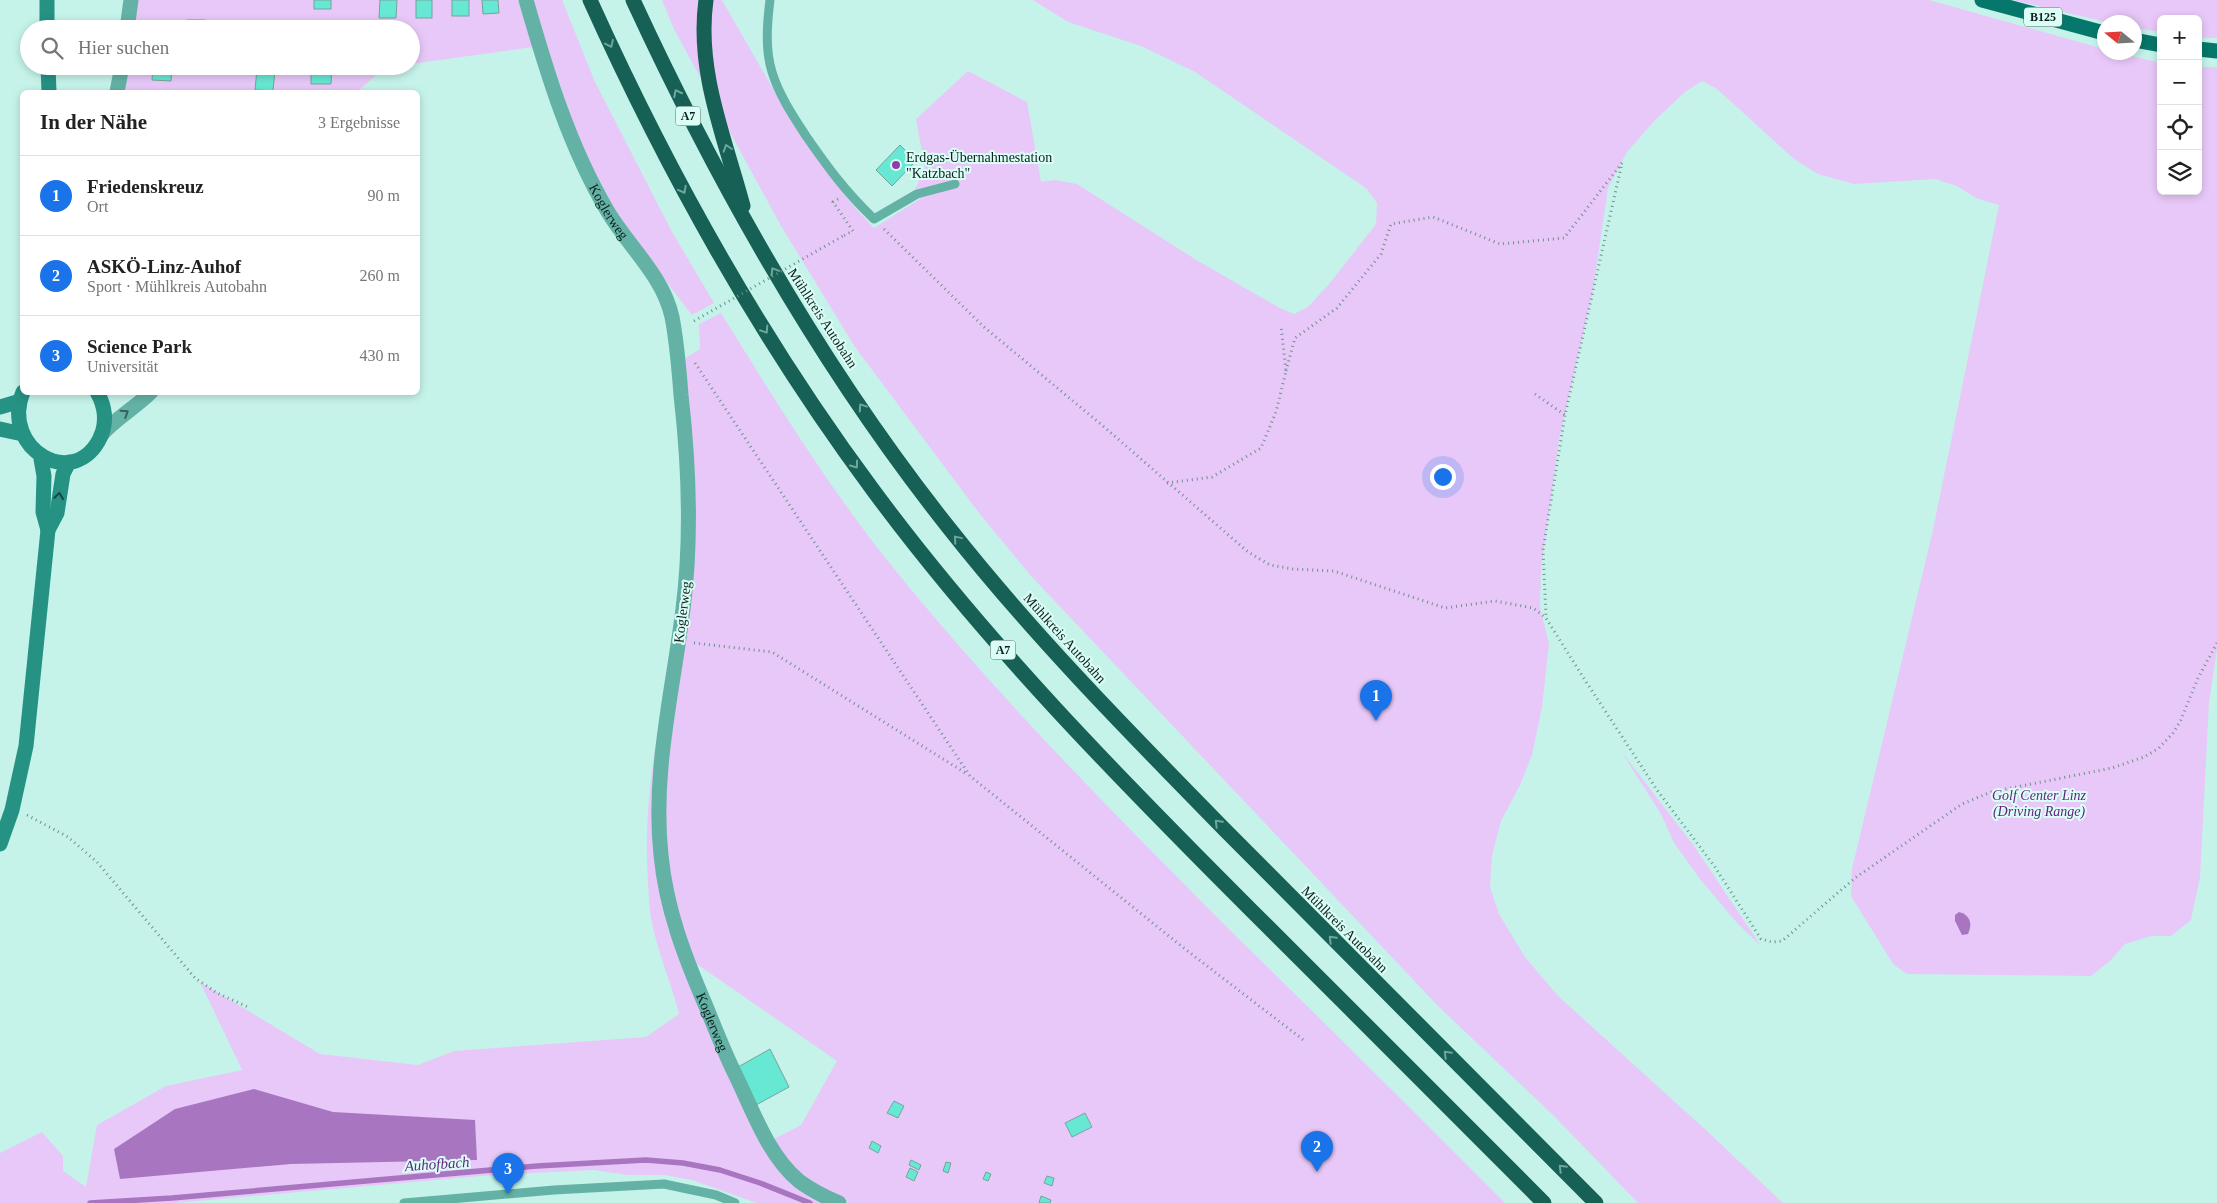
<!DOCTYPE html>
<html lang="de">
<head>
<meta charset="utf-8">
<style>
	body { margin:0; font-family:"Times New Roman",serif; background:#f6f6f6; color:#222 }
	.controls { position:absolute; right:15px; top:15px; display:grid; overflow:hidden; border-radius:8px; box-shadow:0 2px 8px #0003 }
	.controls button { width:45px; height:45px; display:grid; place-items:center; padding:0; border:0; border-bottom:1px solid #e0e0e0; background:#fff; color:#222; font:25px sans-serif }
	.compass { position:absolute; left:2097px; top:15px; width:45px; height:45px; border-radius:50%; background:#fff; box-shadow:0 2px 8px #0003; rotate:288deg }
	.you { position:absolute; left:1442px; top:476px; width:18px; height:18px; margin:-12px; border:4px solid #fff; border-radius:50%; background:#1a73e8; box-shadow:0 0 0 8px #1a73e833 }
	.badge { display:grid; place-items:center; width:32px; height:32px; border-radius:50%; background:#1a73e8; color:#fff; font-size:16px; font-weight:700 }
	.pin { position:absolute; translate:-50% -41px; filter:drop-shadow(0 1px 2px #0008) }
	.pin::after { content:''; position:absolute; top:26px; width:18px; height:15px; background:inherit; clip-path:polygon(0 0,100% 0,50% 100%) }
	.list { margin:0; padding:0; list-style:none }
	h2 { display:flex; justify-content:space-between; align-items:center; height:65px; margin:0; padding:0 20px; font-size:21px }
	h2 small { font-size:16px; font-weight:400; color:#767676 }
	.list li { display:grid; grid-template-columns:32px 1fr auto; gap:15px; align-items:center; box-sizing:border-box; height:80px; padding:0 20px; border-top:1px solid #e0e0e0 }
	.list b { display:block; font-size:19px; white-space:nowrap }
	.list p { margin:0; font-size:16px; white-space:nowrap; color:#767676 }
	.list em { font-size:16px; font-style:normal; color:#767676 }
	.icon { flex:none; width:28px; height:28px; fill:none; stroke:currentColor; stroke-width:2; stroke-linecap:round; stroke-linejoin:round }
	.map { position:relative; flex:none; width:2217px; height:1203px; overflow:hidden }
	.search { position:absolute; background:#fff; box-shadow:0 2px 8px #0003; left:20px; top:20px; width:400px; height:55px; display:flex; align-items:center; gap:12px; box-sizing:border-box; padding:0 18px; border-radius:28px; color:#767676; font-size:19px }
	.panel { position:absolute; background:#fff; box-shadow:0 2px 8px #0003; left:20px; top:90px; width:400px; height:305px; border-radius:8px }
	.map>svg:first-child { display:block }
	.green { fill:#e8c8f8 }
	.water { fill:#a876c0 }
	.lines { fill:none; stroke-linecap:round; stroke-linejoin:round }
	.stream { stroke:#a876c0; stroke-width:5.5 }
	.building { fill:#66e8d4; stroke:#78a39b }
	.path { stroke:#70908a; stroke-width:3; stroke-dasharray:1 4; stroke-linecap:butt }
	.lane { stroke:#64b2a5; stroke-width:9 }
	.street { stroke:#64b2a5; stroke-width:15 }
	.secondary { stroke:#269284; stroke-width:15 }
	.primary { stroke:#06786b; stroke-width:15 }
	.highway { stroke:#166056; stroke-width:15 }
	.path-bridge { stroke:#70908a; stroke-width:3; stroke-dasharray:1 4; stroke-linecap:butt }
	.oneway { stroke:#6ea79e }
	.oneway2 { stroke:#35615a }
	.oneway3 { stroke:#164740 }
	.poi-dot { fill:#8c3eae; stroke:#dafef6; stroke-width:2 }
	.labels { text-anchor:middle; stroke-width:4; stroke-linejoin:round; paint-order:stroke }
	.shield { fill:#dafef6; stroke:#4b625d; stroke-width:1 }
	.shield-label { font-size:12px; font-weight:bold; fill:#0e1f1c }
	.poi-label { font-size:14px; fill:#0e1f1c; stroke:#dafef6; text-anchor:start }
	.street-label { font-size:14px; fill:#0e1f1c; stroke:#dafef6 }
	.park-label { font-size:14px; font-style:italic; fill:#62237c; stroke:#dafef6 }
	.water-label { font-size:15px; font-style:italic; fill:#64267e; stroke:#dafef6 }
</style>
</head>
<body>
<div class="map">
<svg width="2217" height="1203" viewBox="0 0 2217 1203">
	<rect width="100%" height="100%" fill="#c5f3ea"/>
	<!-- green -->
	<g class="green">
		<path d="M137,0H518L533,47L411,64V29H134Z"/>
		<path d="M531,0H562L595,82L672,232L714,303L692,315L624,227L583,152Z"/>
		<path d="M662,0H722C768,79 810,162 874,228L920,199L915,189L925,168L916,119L968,71L1027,102L1041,182L1055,180L1077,184L1198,261L1280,308L1294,314L1308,307L1330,283L1376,224L1377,203L1366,188L1195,72L1141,46L1068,22L1033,0H1929L2104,49V52L2119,53L2161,63V191H2198V67H2217V649L2209,703L2200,877L2191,920L2171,936H2151L2125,944L2111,960L2091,976L1907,974L1893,964L1851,896L1852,869L1933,530L1999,205L1976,198L1957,186L1935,179L1854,184L1818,174L1794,159L1717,89L1702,81L1685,92L1655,120L1627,152L1608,188L1593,290L1559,440L1541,569L1540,607L1549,644L1542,707L1532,755L1520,785L1501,821L1492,856L1490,887L1499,914L1525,957L1558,996L1707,1131L1783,1203H1638L1554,1116L1439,1007L1031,576L979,513L855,347L781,226L674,29Z"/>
		<path d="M2013,0H2217V38H2198V19H2161V32L2135,28L2134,22H2106Z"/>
		<path d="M128,66H392L385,67L357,92H124Z"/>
		<path d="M721,313C775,400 830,490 895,570C1003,703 1125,825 1246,946C1333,1031 1419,1117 1505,1203H849L820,1188L800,1175L772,1140L801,1125L837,1061L691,960L667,867L665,781L688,615L684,359L700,349L699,324Z"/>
		<path d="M663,705L657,866L668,929L760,1139L828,1203H757L692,1180L665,1175H628L594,1170L493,1175L175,1203H0V1153L42,1132L63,1156V1171L86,1187L97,1125L166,1086L242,1070L200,982L320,1054L418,1065L454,1051L646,1037L679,1014C671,982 657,951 651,918C649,907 649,895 648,884C644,821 651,766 663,705Z"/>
		<path d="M1621,751L1694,846L1761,946L1738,924L1700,879L1674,843L1661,814Z"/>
	</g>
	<!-- water -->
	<g class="water">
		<path d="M1959,912C1970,915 1973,923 1968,934L1962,935L1955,921V915Z"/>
		<path d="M254,1089L333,1112L475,1120L477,1160L291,1164L120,1179L114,1149L175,1109Z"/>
	</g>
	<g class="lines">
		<!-- stream -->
		<path class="stream" d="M90,1203L172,1198L537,1166L646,1160L683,1163L720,1170L760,1183L810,1203"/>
	</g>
	<!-- building -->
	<g class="building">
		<rect x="314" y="0" width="17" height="9"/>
		<path d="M380,0H397L396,18H379Z"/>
		<rect x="416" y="0" width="16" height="18"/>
		<rect x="452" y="0" width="17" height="16"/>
		<path d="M482,0H498L499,13L483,14Z"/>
		<rect x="187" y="20" width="18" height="9"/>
		<path d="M247,23V29H229L228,24Z"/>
		<path d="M286,26L306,27V29H286Z"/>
		<path d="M153,66H172L171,81L152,80Z"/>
		<path d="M311,66H332L331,84H311Z"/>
		<path d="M257,69L275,70L273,91L255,90Z"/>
		<path d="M900,145L916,161L892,186L876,170Z"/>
		<path d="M770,1049L789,1087L756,1105L738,1067Z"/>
		<path d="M894,1101L904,1106L898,1118L887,1113Z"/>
		<path d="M1085,1113L1092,1127L1072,1137L1065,1123Z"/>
		<path d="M872,1141L881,1146L878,1153L869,1148Z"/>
		<path d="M911,1160L921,1165L919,1170L909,1165Z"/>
		<path d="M946,1162L951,1163L948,1173L943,1171Z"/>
		<path d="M910,1168L918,1172L914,1181L906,1177Z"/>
		<path d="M986,1172L991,1174L988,1181L983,1179Z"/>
		<path d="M1047,1176L1054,1178L1052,1186L1044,1183Z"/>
		<path d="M1041,1196L1051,1200L1050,1203H1039Z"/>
	</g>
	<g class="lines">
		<!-- path -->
		<g class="path">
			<path d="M838,199L833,202L853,231L843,236"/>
			<path d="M884,229L984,327L1103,426L1248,552L1270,565L1293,569L1334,571L1445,608L1495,601L1533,608L1546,618L1581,674L1657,790L1715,867L1761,939L1772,942L1782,941L1855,878L1962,804L1991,792L2112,768L2144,757L2159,748L2173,733L2180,722L2198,678L2217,643"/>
			<path d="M695,363L970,776L1185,949L1306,1042"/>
			<path d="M1286,371L1295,338L1337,308L1381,254L1391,224L1433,217L1500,244L1564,238L1622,163L1565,415L1543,550L1546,617"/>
			<path d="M1535,394L1565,415"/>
			<path d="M1167,483L1212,477L1261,448L1276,412L1286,371L1281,326"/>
			<path d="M694,643L772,652L967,774"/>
			<path d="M27,815L68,837L97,862L195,978L217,993L248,1007"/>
		</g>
		<!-- lane -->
		<g class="lane">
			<path d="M770,0C767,24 765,49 772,72C779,95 793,116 806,136C829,169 845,191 874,219L917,194L955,184"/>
			<path d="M404,1203L554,1190L664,1184L716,1195L735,1203"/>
		</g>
		<!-- street -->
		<g class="street">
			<path id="s1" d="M526,0C547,73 569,146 608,212C629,247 663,276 672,317C677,342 679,369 681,395C689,465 692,538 683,609C673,691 652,772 661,855C666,908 684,955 705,1004C715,1028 724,1052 736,1076C753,1111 768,1155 799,1181C811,1190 825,1197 839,1203"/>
			<path d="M127,29L131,0"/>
			<path d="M117,92L122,66"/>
			<path d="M101,435C116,418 135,408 151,392"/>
		</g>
		<!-- secondary -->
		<g class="secondary">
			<path d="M47,0V29"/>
			<path d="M48,66L49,92"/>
			<path d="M23,392C0,449 75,493 101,436C107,421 105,406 97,392"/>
			<path d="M0,407L17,402"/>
			<path d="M0,429L18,433"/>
			<path d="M41,459L44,476L43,512L48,530"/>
			<path d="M0,844L12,810L26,746L48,530L57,513L63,474L69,462"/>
		</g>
		<!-- primary -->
		<g class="primary">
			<path d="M1982,0L2104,33"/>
			<path d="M2134,40L2161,45"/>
			<path d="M2198,49L2217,51"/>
		</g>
		<!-- highway -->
		<g class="highway">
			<path d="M590,0C668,173 760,338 873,490C986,643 1119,778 1253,912C1350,1009 1447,1105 1544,1203"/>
			<path d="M633,0C719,186 821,367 949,528C1034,636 1131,734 1228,833C1350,957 1474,1079 1596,1203"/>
			<path d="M706,0C696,71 725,138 743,206"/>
		</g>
		<!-- path-bridge -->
		<path class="path-bridge" d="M694,321L843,236"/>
	</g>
	<!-- one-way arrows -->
	<defs><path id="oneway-chevron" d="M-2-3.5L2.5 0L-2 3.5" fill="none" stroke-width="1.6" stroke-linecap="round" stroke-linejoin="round" transform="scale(1.25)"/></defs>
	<g class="oneway">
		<use href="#oneway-chevron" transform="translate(610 44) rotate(65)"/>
		<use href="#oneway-chevron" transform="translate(677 93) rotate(-117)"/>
		<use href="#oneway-chevron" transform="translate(727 148) rotate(-108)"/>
		<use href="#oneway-chevron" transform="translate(683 190) rotate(62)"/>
		<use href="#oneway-chevron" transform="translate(774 271) rotate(-121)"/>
		<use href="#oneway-chevron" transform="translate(765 330) rotate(57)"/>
		<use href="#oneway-chevron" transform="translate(862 407) rotate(-124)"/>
		<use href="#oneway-chevron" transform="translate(855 465) rotate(54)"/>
		<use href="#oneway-chevron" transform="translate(957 539) rotate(-130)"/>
		<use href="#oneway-chevron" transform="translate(1218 823) rotate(-135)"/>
		<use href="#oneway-chevron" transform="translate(1332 939) rotate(-135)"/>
		<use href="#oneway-chevron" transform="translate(1447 1054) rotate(-135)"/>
		<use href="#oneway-chevron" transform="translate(1562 1168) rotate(-135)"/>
	</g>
	<use class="oneway2" href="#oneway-chevron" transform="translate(125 413) rotate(-33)"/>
	<use class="oneway3" href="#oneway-chevron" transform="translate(59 496) rotate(-82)"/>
	<!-- markers -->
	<circle class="poi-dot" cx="896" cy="165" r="5"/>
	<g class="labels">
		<!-- shield labels -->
		<g class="shield">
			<rect x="2024" y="7.5" width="38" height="19" rx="4"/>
			<rect x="675.5" y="106.5" width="25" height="19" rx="4"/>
			<rect x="990.5" y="640.5" width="25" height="19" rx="4"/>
		</g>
		<g class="shield-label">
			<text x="2043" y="21">B125</text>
			<text x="688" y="120">A7</text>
			<text x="1003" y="654">A7</text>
		</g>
		<!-- poi labels -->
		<g class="poi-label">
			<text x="906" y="162">Erdgas-Übernahmestation<tspan x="906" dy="16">"Katzbach"</tspan></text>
		</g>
		<!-- street labels -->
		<g class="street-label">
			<text dy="5" stroke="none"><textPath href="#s1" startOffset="228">Koglerweg</textPath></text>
			<text transform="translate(823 318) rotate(57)" y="5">Mühlkreis Autobahn</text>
			<text transform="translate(682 612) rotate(-83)" y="5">Koglerweg</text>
			<text transform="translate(1065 638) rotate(48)" y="5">Mühlkreis Autobahn</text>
			<text transform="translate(1345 929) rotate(45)" y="5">Mühlkreis Autobahn</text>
			<text dy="5" stroke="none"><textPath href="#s1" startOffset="1068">Koglerweg</textPath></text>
		</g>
		<!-- park labels -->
		<g class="park-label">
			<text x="2039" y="800">Golf Center Linz<tspan x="2039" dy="16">(Driving Range)</tspan></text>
		</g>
		<!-- water labels -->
		<g class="water-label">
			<text transform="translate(437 1164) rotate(-4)" y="5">Auhofbach</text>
		</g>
	</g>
</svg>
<div class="controls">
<button>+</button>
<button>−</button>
<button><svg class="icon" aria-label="locate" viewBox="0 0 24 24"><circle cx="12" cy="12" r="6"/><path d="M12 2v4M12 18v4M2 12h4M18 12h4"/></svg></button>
<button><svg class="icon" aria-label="layers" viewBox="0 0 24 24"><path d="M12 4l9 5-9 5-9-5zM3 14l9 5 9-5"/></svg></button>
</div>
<svg class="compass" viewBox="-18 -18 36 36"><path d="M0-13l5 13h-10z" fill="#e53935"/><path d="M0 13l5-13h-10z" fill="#767676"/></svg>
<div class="you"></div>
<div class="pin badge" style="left:1376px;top:721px">1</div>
<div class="pin badge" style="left:1317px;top:1172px">2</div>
<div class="pin badge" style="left:508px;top:1194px">3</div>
<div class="search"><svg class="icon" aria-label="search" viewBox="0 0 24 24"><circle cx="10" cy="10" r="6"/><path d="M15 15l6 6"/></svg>Hier suchen</div>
<section class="panel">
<h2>In der Nähe<small>3 Ergebnisse</small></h2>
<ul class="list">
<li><span class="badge">1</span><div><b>Friedenskreuz</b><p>Ort</p></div><em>90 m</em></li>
<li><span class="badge">2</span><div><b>ASKÖ-Linz-Auhof</b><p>Sport · Mühlkreis Autobahn</p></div><em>260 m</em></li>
<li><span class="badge">3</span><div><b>Science Park</b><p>Universität</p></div><em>430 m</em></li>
</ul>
</section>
</div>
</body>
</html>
